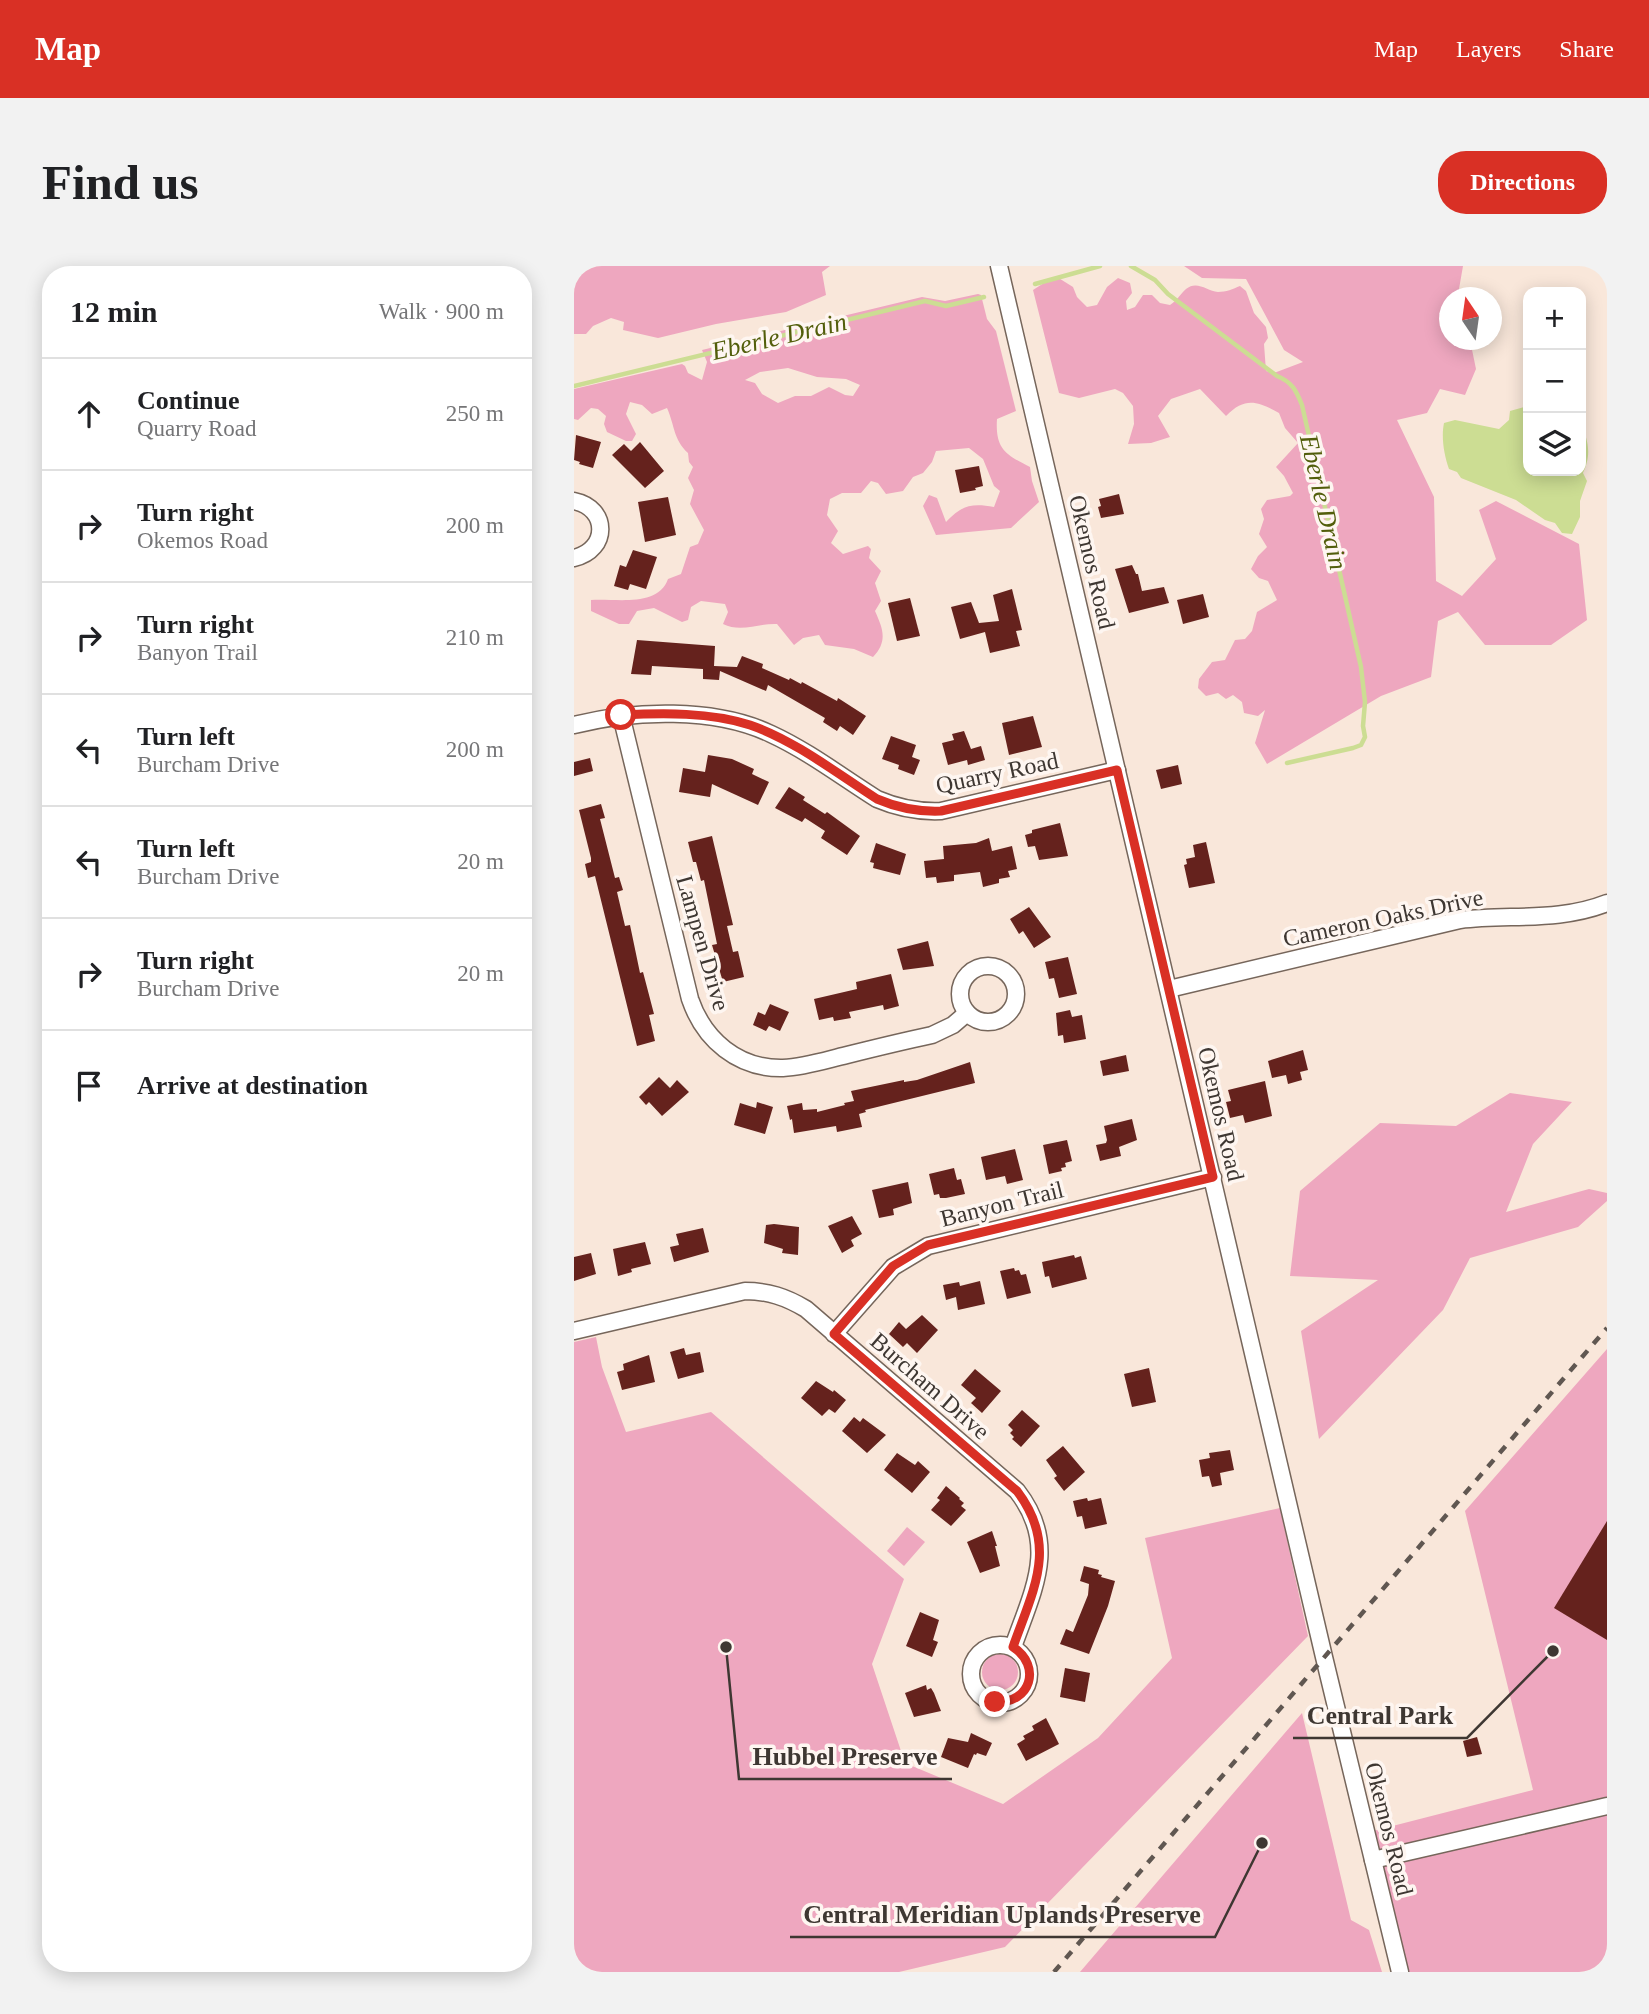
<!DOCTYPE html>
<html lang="en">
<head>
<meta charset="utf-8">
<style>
	body { margin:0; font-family:"Times New Roman",serif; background:#f2f2f2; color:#202124 }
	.controls { position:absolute; right:21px; top:21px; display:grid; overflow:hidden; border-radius:14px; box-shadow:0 4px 18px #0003 }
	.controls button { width:63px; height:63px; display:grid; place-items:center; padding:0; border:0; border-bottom:2px solid #e0e0e0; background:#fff; color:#202124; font:35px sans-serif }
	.compass { position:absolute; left:865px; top:21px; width:63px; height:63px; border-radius:50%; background:#fff; box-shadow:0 4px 18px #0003; rotate:347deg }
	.stop { position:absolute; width:21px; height:21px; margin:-16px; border:5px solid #d93025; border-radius:50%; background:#fff }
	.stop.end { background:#d93025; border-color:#fff; box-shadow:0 2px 7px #0008 }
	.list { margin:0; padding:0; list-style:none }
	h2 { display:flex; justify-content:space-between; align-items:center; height:91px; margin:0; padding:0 28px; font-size:30px }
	h2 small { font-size:23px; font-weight:400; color:#757577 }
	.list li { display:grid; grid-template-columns:46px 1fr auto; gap:21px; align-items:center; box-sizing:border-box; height:112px; padding:0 28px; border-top:2px solid #e0e0e0 }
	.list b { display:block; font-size:26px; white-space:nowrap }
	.list p { margin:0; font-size:23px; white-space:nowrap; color:#757577 }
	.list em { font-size:23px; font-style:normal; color:#757577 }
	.icon { flex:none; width:38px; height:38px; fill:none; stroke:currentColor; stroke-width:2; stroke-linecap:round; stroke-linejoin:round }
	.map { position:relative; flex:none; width:1033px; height:1706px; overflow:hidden; border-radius:28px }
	header { display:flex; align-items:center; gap:42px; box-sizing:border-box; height:98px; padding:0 35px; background:#d93025; color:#fff }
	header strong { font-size:33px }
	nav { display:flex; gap:38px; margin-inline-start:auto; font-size:24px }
	.intro { display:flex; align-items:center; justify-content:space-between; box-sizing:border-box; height:168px; padding:0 42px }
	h1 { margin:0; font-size:49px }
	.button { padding:18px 32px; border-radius:28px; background:#d93025; color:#fff; font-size:24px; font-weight:700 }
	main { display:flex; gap:42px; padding:0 42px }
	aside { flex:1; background:#fff; border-radius:28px; box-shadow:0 4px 18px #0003 }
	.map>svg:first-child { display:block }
	.green { fill:#eea7bf; fill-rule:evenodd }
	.water { fill:#ccdd93 }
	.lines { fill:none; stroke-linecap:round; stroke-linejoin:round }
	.stream { stroke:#ccdd93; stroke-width:4.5 }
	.building { fill:#65221d }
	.minor-casing { stroke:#76665b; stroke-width:19 }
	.minor { stroke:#fff; stroke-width:16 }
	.rail { stroke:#605751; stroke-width:4.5; stroke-dasharray:9 9; stroke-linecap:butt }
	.route { stroke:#d93025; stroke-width:9 }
	.labels { text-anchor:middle; stroke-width:7; stroke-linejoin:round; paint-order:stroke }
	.street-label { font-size:24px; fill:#3e3732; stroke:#fef6f1 }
	.water-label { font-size:26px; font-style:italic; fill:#525e0b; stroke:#fef6f1 }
	.leader { fill:none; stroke:#3e3732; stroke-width:2.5 }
	.callout-dot { fill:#3e3732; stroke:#fef6f1; stroke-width:2.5 }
	.callout-label { font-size:26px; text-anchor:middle; font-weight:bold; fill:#3e3732; stroke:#fef6f1; stroke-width:7; stroke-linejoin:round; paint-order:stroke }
</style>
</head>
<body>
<header>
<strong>Map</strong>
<nav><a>Map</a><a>Layers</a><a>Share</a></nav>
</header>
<div class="intro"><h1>Find us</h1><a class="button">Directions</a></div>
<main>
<aside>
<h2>12 min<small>Walk · 900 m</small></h2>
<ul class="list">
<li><svg class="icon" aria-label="ahead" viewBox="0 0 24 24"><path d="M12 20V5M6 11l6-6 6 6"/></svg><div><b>Continue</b><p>Quarry Road</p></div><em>250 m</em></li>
<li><svg class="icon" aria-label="right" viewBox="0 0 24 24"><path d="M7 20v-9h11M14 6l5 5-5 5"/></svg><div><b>Turn right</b><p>Okemos Road</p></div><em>200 m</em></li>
<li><svg class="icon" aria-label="right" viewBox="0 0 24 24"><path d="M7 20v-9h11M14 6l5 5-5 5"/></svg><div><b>Turn right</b><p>Banyon Trail</p></div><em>210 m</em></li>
<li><svg class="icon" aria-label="left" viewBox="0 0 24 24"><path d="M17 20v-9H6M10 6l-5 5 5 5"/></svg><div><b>Turn left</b><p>Burcham Drive</p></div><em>200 m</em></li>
<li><svg class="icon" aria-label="left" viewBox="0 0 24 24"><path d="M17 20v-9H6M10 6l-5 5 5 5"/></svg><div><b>Turn left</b><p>Burcham Drive</p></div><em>20 m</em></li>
<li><svg class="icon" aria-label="right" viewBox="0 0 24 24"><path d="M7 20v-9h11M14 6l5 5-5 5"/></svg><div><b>Turn right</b><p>Burcham Drive</p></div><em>20 m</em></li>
<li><svg class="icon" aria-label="arrive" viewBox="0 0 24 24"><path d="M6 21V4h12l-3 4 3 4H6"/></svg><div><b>Arrive at destination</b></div></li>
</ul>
</aside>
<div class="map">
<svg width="1033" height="1706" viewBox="0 0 1033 1706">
	<rect width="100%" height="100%" fill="#f9e7da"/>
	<!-- green -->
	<g class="green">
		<path d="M0,0H256L248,6L252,29L212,46L142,58L84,72L49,64L50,56L37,52L19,60L12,68H0Z"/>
		<path d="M610,0H889L885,23L887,31L876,32V74H896L902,103L891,129L866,123L853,147L823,154L860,231L862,315L888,330L922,293L905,244L922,235L1005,278L1013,354L977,379H911L884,346L864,355L857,411L807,430L693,498L681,477L691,444L684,450L670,447L668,436L659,429L652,433L644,427L632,430L624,422L625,413L638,396L651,394L661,374L671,373L678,365L683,346L703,334L694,315L685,312L677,303L684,290L693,281L685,268L690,253L687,243L693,234L716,230L719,227L710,210L702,201L724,177L711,162L705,147C683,135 671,131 652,150L626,123L597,133L584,150L596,171L577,177L554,178L560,158L559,140L549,127L541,123L505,132L485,127L459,24L473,15L483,11L499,21L503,31L513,41L523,39L533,21L544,12L556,17L558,27L552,35L553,44L561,41L569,29H578L586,37L596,39C604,34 606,28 612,23C623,14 633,25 644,26C652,26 659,23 666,20L672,25L680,47L692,61L694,72L690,78L692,105L700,107L729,96L710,84L672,13L628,12Z"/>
		<path d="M404,28L407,29L413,53L422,65L442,145L423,153C421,183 432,189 456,201L458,215L465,236L437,262L362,269L349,240L355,229L363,232L372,256C388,239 398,237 420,241L426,225L420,220L409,193L395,182L362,185L358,196L349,207L339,211L329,225L312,228L304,217L297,215L287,227H268L256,233L253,249L264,265L257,277L269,288L294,280L297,283L295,292L307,305L301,317L307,335L301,345C309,363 314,375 299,391L280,383L251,379L245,369L229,372L220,379L203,358C185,357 167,367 149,358L154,346L151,338L127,335L117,341L114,354L108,356L80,342L63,345L55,358H45L17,345V334C41,332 84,342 94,313L107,308L116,281L124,278L130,264L116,238L120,224L114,212L119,201L115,196L114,187C99,173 101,160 93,142L78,148L68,139L56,136L52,148L62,168L58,175H52L33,166L30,158L32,150L24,143L17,142L4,154L0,153V123L108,98L111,100L114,107L128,114L133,96L128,84L348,31L371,35ZM214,102L243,111L272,113L286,119L279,130L271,129L255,121L237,130H221L204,137L188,128L181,117L171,114L186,106Z"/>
		<path d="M936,827L998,836L959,878L932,946L1015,923L1033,927V935L1004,961L896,992L869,1044L745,1173L727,1065L804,1014L716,1010L726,925L806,857L882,860Z"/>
		<path d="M22,1071L28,1101L52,1166L137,1146L330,1313L298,1398L331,1497L429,1538L524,1472L598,1392L571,1272L706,1242L734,1370L431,1681L325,1706H0V1076Z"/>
		<path d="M1033,1083V1706H832L799,1565L959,1524L891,1245Z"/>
		<path d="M333,1261L351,1276L330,1300L313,1285Z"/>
		<circle cx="426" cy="1406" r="18"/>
		<path d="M728,1447L777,1654L795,1664L808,1706H506Z"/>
	</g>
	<!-- water -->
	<path class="water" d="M954,140V205H1007V156C1014,176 1018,187 1009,207L1013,215L1006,235V251L998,268L988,267L981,257L971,254L942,234L887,212L883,206L875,203C870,189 867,171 870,157L881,154L925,163L935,154L936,145Z"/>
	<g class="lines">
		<!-- stream -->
		<g class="stream">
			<path d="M557,0L581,14L594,28L703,110C718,116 722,124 728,139L787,401L791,436L789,460L791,471L787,479L779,482L713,497"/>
			<path d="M461,18L526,0"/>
			<path d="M0,120L351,35L372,40L410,31"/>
		</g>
	</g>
	<!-- building -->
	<g class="building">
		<path d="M2,169L27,176L19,202L5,198L6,196L0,194Z"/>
		<path d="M66,176L90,205L71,222L38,189L50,178L57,185Z"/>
		<path d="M405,200L409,220L401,222L402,224L386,227L381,204Z"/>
		<path d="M545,228L550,248L527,252L524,241L527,240L525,233Z"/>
		<path d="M94,231L102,269L71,276L64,236Z"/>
		<path d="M59,284L83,291L72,323L56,318L54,324L40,320L46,299L52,301Z"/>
		<path d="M558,299L562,308H564L568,325L590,321L595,337L555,347L541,303Z"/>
		<path d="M438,323L448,364L442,365L446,380L416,387L411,366L386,373L377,341L397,336L405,357L425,355L419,329Z"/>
		<path d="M629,328L635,351L609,358L603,334Z"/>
		<path d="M336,332L346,370L323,375L314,337Z"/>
		<path d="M63,374L141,380L140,400L163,401L168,390L189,398L188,402L215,414L216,412L227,418L228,416L263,435L264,432L292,450L279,469L266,460L263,465L249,456L251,452L194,419L192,425L146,405L145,414L129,413V403L78,400L77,409L57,408Z"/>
		<path d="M459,450L468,481L435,489L428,457Z"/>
		<path d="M390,465L397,483L407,480L411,494L394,499L393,494L374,499L368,477L380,474L378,468Z"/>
		<path d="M317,470L342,479L338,491L346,494L340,509L324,503L325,499L308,493Z"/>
		<path d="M134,489L158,493L180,503L178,508L195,516L184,539L138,518L136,531L105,526L109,502L131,506Z"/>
		<path d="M16,492L19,505L0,510V496Z"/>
		<path d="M604,499L608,518L587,523L582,504Z"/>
		<path d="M215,521L231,531L229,534L251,548L253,546L286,570L273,589L247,572L251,565L231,552L228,556L201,542Z"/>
		<path d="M27,538L31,552L26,553L41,612L45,611L49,624L43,626L51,660L56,659L66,707L69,706L80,748L75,749L81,775L63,780L21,610L14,612L11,598L17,596V592L5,544Z"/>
		<path d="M486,557L494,590L465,594L461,580L454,581L451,569L458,567V564Z"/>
		<path d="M138,570L159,659L153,660L159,686L164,685L170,711L149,716L138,679L143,678L130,614L127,615L122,596H119L114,576Z"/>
		<path d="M415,572L418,585L438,580L443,603L434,605L436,611L425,613V617L409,621L406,606L380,609V615L363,617L362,611L352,612L350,595L370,593L369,580L402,577Z"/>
		<path d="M632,576L641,617L615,622L610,599L613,598L612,593L621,591L619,579Z"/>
		<path d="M302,577L332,588L326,609L299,602L300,597L296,596Z"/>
		<path d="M455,641L477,671L460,682L449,665L445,668L436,653Z"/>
		<path d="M354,675L360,700L329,704L323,683Z"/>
		<path d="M494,691L503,728L485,732L480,712L475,713L471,696Z"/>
		<path d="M317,708L325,740L310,744L309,739L275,746L277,752L260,755L259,751L245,754L240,733L283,723L282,716Z"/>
		<path d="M196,738L215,746L206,765L195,760L192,765L179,759L184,746L191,749Z"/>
		<path d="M496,744L498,751L508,749L512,773L490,777L489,769L484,770L482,747Z"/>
		<path d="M729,784L734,804L726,806L728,814L714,818L712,809L698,812L694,795Z"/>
		<path d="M552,789L555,805L529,810L526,795Z"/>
		<path d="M396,796L401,817L291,844L292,846L285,848L288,861L263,866L262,860L220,867L218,853L216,854L213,840L228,837L229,844L243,843V846L271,839L270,837L280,835L277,825L330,814V816L343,814Z"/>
		<path d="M85,811L96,822L103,814L115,826L88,850L75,836L72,839L65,831Z"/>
		<path d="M691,815L698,850L671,857L669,849L656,852L652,836L657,835L654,824Z"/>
		<path d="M183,836L199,841L191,868L160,859L166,837L182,842Z"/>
		<path d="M558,853L563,874L545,881L547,890L526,895L522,879L532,877L533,874L530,860Z"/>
		<path d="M493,874L498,895L491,897L492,901L487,902L488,905L475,908L469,879Z"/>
		<path d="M441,883L449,914L433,918L431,910L412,914L407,891Z"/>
		<path d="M380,902L383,914L387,913L391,928L372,932H366L365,928L360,929L355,908Z"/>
		<path d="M334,916L338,937L319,943L320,949L305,952L298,924Z"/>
		<path d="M278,950L288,968L277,974L280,980L268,987L254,960Z"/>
		<path d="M200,958L225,961L224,989L208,987L209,983L190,977L192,959Z"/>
		<path d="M129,962L135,986L100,996L96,981L105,979L102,968Z"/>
		<path d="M71,976L77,998L57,1003L58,1006L44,1010L39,983Z"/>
		<path d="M17,987L22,1008L0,1015V991Z"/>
		<path d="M500,989L501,992L507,990L513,1013L478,1022L475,1010L471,1011L468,996Z"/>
		<path d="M440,1002L441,1005L445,1004L447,1009L452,1008L457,1027L433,1033L426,1005Z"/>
		<path d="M406,1015L411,1038L384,1044L382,1031L372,1034L369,1019L385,1016L386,1020Z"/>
		<path d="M348,1049L364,1064L343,1087L333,1077L329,1081L315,1068L325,1056L332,1063Z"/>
		<path d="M110,1082L112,1089L126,1086L130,1106L104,1113L96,1086Z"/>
		<path d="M75,1089L81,1116L48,1124L43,1106L50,1104L49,1098Z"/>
		<path d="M575,1102L582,1136L558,1141L550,1108Z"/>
		<path d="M401,1103L427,1125L408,1147L397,1137L402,1132L387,1119Z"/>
		<path d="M242,1115L259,1126L260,1124L272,1134L261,1147L255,1143L248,1150L227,1132Z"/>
		<path d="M448,1144L466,1160L447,1181L438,1173L440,1171L436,1167L439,1164L434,1159Z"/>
		<path d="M280,1151L286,1156L289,1152L312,1169L293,1187L268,1165Z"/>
		<path d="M489,1180L511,1206L490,1225L480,1212L483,1210L472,1194Z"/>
		<path d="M656,1184L660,1204L646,1207L648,1219L638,1221L635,1210L628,1211L625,1194L636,1192L635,1187Z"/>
		<path d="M323,1187L341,1199L344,1195L356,1206L338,1227L310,1204Z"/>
		<path d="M372,1220L386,1232L385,1233L390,1237L387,1240L392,1244L377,1260L357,1244L366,1234L363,1232Z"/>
		<path d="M513,1232L514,1235L527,1232L533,1258L511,1263L508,1250L503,1251L499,1235Z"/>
		<path d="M1033,1255V1374L980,1342Z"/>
		<path d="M418,1265L423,1280H421L426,1300L406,1307L393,1276Z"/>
		<path d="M510,1300L525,1304L524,1308L528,1309L527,1311L541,1315L534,1340L515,1388L486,1378L492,1363L499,1366L514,1329L515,1318L506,1315Z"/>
		<path d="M346,1346L365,1354L359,1374L364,1376L358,1391L332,1380Z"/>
		<path d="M491,1402L516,1407L511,1436L486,1431Z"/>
		<path d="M352,1419L353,1424L357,1422L360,1427L367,1445L340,1451L331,1427Z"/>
		<path d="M472,1452L485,1478L452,1495L443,1478L451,1473L449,1470L460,1464L458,1460Z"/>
		<path d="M397,1467L418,1477L412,1490L403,1487L402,1489L400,1488L394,1502L367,1491L374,1472L394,1476Z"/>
		<path d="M903,1471L908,1488L893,1491L889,1475Z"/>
	</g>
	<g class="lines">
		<defs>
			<g id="minor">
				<path d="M425,0L750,1391L826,1706"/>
				<path d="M0,235C35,242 35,284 0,292"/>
				<path d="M47,449L116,733C130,774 164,803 209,802C231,801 252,794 273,789C301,782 330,775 358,769L379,759L393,747"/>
				<path d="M0,459C59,444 141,441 197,468C234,485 268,511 303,533C324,542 344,546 367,545L543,504"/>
				<circle cx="414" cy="728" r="28"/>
				<path d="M595,723L886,654C936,648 985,656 1033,637"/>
				<path d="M0,1065L171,1025C194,1025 212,1031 232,1043L443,1225C485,1279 459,1324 439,1381"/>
				<path d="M260,1068L319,1001L354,980L639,911"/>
				<circle cx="426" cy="1408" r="29"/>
				<path d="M799,1594L1033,1540"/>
			</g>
		</defs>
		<!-- minor casing -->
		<use href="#minor" class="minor-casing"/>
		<!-- minor -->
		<use href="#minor" class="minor"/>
		<!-- rail -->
		<path class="rail" d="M480,1706L1033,1062"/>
	</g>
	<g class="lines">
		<!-- route -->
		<path class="route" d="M47,449C89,447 136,446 176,459C220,474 264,508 303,533C324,542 343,546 367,545L543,504L639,911L354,979L319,1000L260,1068L443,1225C485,1280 459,1324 439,1381C468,1400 457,1438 421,1436"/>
	</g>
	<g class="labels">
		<!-- street labels -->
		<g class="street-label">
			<text transform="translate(518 296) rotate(77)" y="8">Okemos Road</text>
			<text transform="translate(423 507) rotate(-12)" y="8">Quarry Road</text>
			<text transform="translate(809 652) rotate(-12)" y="8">Cameron Oaks Drive</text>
			<text transform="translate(129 677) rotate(74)" y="8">Lampen Drive</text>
			<text transform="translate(647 848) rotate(77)" y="8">Okemos Road</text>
			<text transform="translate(428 938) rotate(-14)" y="8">Banyon Trail</text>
			<text transform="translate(356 1120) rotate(41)" y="8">Burcham Drive</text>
			<text transform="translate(815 1563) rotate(76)" y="8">Okemos Road</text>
		</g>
		<!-- water labels -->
		<g class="water-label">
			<text transform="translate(205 70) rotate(-13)" y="9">Eberle Drain</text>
			<text transform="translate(750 236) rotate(77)" y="9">Eberle Drain</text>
		</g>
	</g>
	<!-- callouts -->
	<path class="leader" d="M979 1385L893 1472H719M152 1381L165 1513H378M688 1577L641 1671H216"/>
	<g class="callout-dot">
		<circle cx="979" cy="1385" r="7"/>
		<circle cx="152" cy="1381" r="7"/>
		<circle cx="688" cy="1577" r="7"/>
	</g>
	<g class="callout-label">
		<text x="806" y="1458">Central Park</text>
		<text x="271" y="1499">Hubbel Preserve</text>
		<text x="428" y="1657">Central Meridian Uplands Preserve</text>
	</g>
</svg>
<div class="controls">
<button>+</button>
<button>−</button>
<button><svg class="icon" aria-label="layers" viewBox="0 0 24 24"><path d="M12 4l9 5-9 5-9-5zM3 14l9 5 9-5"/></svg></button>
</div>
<svg class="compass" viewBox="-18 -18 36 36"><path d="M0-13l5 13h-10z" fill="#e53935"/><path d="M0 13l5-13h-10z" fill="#757577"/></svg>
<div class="stop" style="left:47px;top:449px"></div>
<div class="stop end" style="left:421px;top:1436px"></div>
</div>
</main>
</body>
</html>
